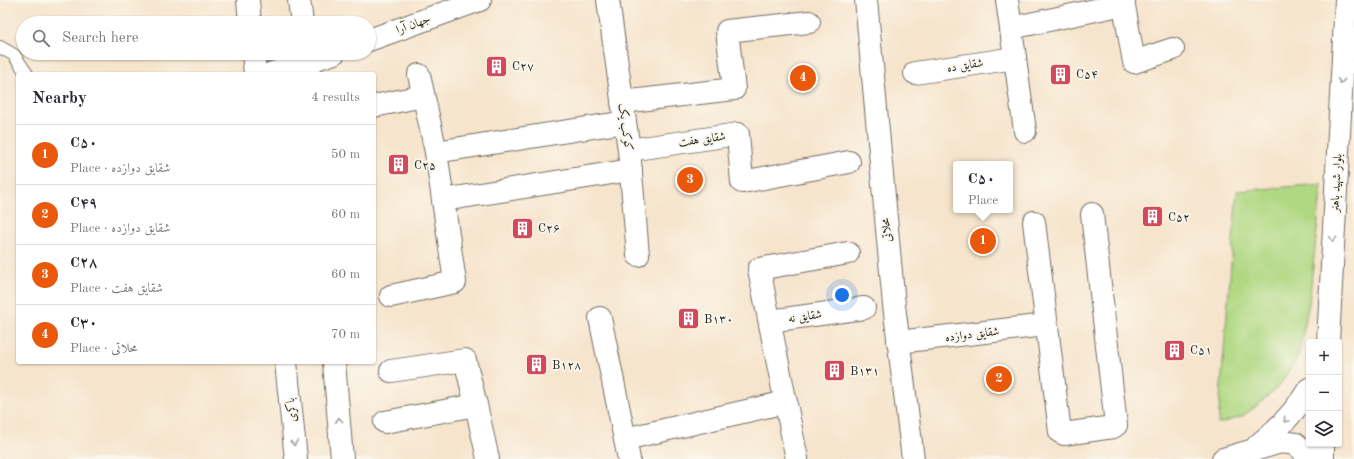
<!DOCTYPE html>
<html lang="en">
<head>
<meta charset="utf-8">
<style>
	body { margin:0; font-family:"Old Standard TT",Amiri,serif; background:#f7f7f7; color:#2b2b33 }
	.controls { position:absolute; right:12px; bottom:12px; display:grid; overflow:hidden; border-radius:4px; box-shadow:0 1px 3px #0004 }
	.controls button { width:36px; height:36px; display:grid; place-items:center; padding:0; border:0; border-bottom:1px solid #e1e1e2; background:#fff; color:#2b2b33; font:20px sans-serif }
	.you { position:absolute; left:842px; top:295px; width:14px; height:14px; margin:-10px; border:3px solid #fff; border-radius:50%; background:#1a73e8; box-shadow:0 0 0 6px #1a73e833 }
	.badge { display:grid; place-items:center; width:26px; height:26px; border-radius:50%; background:#ea580c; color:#fff; font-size:13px; font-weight:700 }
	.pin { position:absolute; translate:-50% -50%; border:2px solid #fff; box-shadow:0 1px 4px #0006 }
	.popup { position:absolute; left:953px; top:161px; width:60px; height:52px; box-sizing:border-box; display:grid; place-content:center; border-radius:4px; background:#fff; filter:drop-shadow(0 1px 3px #0005); font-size:13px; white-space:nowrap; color:#7c7c81 }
	.popup b { font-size:15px; color:#2b2b33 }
	.popup::after { content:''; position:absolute; left:50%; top:100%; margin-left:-8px; border:8px solid transparent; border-top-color:#fff }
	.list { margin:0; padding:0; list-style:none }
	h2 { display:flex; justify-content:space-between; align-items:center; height:52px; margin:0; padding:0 16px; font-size:17px }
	h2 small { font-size:13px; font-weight:400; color:#7c7c81 }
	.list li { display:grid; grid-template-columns:26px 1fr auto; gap:12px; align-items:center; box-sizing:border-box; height:60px; padding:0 16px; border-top:1px solid #e1e1e2 }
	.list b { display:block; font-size:15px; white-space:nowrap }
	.list p { margin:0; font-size:13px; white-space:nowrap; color:#7c7c81 }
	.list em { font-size:13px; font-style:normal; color:#7c7c81 }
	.icon { flex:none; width:22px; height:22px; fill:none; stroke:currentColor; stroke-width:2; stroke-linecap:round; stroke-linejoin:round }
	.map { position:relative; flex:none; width:1354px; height:459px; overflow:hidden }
	.search { position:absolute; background:#fff; box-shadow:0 1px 3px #0004; left:16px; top:16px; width:360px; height:44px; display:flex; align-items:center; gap:10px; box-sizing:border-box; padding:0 14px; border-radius:22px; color:#7c7c81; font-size:15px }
	.panel { position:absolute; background:#fff; box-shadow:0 1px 3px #0004; left:16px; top:72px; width:360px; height:292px; border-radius:4px }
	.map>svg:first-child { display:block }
	.green { fill:#b0d883; stroke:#6e8257 }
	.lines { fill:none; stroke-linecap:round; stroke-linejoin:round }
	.lane-casing { stroke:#726c63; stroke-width:14 }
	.street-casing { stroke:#726c63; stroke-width:24 }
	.secondary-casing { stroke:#726c63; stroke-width:24 }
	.lane { stroke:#fff; stroke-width:12 }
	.street { stroke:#fff; stroke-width:22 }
	.secondary { stroke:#fff; stroke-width:22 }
	.oneway { stroke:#a0a0a0 }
	.labels { text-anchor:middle; stroke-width:3.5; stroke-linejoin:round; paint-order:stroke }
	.street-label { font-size:12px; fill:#2b2b2b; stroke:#fbf7ec }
	.poi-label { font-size:12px; fill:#2b2b2b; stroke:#fbf7ec; text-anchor:start }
</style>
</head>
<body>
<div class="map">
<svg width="1354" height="459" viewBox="0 0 1354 459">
	<rect width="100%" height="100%" fill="#fbf7ec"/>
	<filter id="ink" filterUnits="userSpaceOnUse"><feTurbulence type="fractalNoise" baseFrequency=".025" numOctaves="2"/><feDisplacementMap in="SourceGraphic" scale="8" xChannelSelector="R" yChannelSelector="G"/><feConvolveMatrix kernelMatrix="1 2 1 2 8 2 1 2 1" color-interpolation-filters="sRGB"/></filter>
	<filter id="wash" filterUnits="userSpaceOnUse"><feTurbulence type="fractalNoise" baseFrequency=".012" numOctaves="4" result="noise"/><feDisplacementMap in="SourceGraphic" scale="16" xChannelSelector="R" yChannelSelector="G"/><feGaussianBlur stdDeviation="0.9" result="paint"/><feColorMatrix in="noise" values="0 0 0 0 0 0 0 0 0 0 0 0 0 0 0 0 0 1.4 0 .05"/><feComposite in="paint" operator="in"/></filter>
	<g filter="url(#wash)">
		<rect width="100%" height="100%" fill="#f6e4cc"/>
		<!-- green -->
		<path class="green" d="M1322,184L1309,303L1299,355L1279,386L1258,405L1241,417L1218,424L1237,191Z"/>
	</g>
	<g filter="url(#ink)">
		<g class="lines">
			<defs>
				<path id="lane" d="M0,47L14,55L27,74"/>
				<g id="street">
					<path d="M608,0L629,150L638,255"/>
					<path d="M1007,0L1025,131"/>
					<path d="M1123,0L1134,62L1173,49"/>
					<path d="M1011,28L1124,4"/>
					<path d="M369,40L480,0"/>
					<path d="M915,73L1015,58"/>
					<path d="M270,74L334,53"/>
					<path d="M622,102L734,89L727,31L809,22"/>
					<path d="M374,106L423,96"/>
					<path d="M629,150L738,134L742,182L849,162"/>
					<path d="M436,152L625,122"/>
					<path d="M443,200L631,170"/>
					<path d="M1034,222L1060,432L1064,434L1113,427L1116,425L1092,214"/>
					<path d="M391,296L455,282L436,152L419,75"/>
					<path d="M600,318L629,459"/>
					<path d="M770,321L864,308"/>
					<path d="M898,342L1046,325"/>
					<path d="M391,371L465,360L476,405"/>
					<path d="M385,422L476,405L488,459"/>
					<path d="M625,439L786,402"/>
					<path d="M797,459L759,269L848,253"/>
				</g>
				<g id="secondary">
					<path d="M248,0L250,23"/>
					<path d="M299,0L302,23"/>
					<path d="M866,0L894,305L913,459"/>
					<path d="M253,53L255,74"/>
					<path d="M306,53L309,74"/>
					<path d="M1328,342L1346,0"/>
					<path d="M286,362L296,459"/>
					<path d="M334,362L342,459"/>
					<path d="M1258,445C1279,429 1295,412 1309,389"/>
					<path d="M1223,459L1281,442L1296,444L1307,455L1306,459"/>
					<path d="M1323,459V444"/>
				</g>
			</defs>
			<!-- lane casing -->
			<use href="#lane" class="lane-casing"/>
			<!-- street casing -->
			<use href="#street" class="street-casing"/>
			<!-- secondary casing -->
			<use href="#secondary" class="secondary-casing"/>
			<!-- lane -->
			<use href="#lane" class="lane"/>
			<!-- street -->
			<use href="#street" class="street"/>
			<!-- secondary -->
			<use href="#secondary" class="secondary"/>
		</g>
		<!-- one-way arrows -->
		<defs><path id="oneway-chevron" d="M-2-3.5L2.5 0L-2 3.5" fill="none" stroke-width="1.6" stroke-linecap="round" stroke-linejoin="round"/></defs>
		<g class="oneway">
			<use href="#oneway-chevron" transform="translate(1341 81) rotate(93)"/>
			<use href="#oneway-chevron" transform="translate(1333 239) rotate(93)"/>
			<use href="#oneway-chevron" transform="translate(339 420) rotate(-95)"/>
			<use href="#oneway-chevron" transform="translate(1286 420) rotate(131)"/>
			<use href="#oneway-chevron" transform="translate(294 443) rotate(84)"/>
		</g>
	</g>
	<!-- icons -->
	<defs>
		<symbol id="building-square" viewBox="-11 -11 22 22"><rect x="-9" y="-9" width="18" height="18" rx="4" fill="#d1495b" stroke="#fbf7ec"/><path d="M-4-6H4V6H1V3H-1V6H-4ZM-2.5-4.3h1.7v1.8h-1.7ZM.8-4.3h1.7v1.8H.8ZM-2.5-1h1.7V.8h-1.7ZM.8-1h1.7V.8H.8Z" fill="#fff"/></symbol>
	</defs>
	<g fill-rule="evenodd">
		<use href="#building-square" x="484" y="54" width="25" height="25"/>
		<use href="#building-square" x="1048" y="62" width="25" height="25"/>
		<use href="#building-square" x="386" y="152" width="25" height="25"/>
		<use href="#building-square" x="1140" y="204" width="25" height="25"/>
		<use href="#building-square" x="510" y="216" width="25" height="25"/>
		<use href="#building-square" x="676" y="306" width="25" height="25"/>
		<use href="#building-square" x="1162" y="338" width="25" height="25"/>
		<use href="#building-square" x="524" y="352" width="25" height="25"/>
		<use href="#building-square" x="822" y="358" width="25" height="25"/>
	</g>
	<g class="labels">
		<!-- street labels -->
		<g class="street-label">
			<text transform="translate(413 24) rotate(-20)" y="4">جهان آرا</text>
			<text transform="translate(965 65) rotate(-9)" y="4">شقایق ده</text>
			<text transform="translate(626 127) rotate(82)" y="4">کوکب یک</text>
			<text transform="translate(702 139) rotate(-8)" y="4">شقایق هفت</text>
			<text transform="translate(1336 183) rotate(-87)" y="4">بلوار شهید باهنر</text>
			<text transform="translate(886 230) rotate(-96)" y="4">محلاتی</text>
			<text transform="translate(805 316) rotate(-8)" y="4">شقایق نه</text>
			<text transform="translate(972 334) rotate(-7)" y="4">شقایق دوازده</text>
			<text transform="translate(291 410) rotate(-96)" y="4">باکری</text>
		</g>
		<!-- poi labels -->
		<g class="poi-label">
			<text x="512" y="70">C۲۷</text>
			<text x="1076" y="78">C۵۴</text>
			<text x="414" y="169">C۲۵</text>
			<text x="1168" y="221">C۵۲</text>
			<text x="538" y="232">C۲۶</text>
			<text x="704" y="323">B۱۳۰</text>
			<text x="1190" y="354">C۵۱</text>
			<text x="552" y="369">B۱۲۸</text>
			<text x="850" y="375">B۱۳۱</text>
		</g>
	</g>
</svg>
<div class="controls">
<button>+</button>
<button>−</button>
<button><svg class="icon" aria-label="layers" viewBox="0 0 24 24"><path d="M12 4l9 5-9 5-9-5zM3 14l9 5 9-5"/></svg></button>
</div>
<div class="you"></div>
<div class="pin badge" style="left:983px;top:241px">1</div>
<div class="popup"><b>C۵۰</b>Place</div>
<div class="pin badge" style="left:999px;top:379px">2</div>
<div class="pin badge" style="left:690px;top:180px">3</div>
<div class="pin badge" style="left:803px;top:78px">4</div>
<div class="search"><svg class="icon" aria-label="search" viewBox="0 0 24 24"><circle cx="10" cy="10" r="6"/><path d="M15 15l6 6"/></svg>Search here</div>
<section class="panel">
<h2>Nearby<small>4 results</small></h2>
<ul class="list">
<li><span class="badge">1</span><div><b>C۵۰</b><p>Place · شقایق دوازده</p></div><em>50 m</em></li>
<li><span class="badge">2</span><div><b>C۴۹</b><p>Place · شقایق دوازده</p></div><em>60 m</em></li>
<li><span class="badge">3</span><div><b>C۲۸</b><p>Place · شقایق هفت</p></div><em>60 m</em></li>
<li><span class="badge">4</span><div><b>C۳۰</b><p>Place · محلاتی</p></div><em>70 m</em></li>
</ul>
</section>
</div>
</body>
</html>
